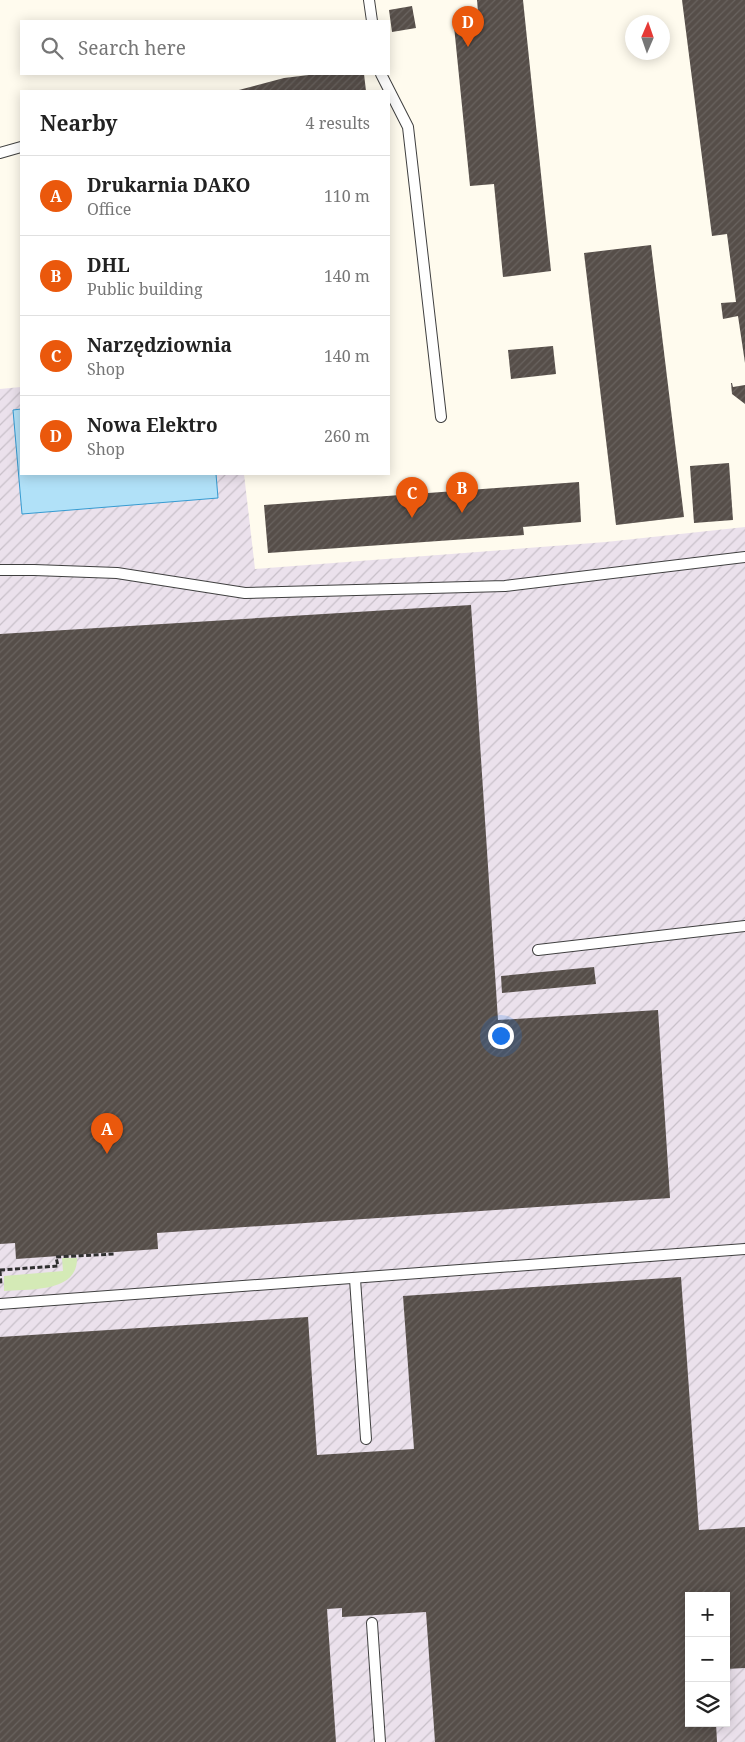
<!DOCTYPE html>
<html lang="en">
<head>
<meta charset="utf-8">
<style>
	body { margin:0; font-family:"Noto Serif",serif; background:#f6f6f6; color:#222 }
	.controls { position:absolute; right:15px; bottom:15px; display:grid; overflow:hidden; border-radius:0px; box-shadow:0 2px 12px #0003 }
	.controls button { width:45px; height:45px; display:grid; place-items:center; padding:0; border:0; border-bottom:1px solid #e0e0e0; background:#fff; color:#222; font:25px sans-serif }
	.compass { position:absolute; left:625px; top:15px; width:45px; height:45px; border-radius:50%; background:#fff; box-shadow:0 2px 12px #0003; rotate:2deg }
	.you { position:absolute; left:500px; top:1035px; width:18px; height:18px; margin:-12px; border:4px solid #fff; border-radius:50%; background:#1a73e8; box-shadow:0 0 0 8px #1a73e833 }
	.badge { display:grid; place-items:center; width:32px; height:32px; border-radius:50%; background:#ea580c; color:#fff; font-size:16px; font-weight:700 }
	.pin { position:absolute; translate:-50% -41px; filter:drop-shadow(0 1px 2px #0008) }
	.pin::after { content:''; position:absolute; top:26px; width:18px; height:15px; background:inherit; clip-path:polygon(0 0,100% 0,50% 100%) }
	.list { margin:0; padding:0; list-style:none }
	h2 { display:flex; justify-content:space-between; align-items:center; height:65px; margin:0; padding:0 20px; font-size:21px }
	h2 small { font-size:16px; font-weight:400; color:#767676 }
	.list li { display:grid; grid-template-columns:32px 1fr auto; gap:15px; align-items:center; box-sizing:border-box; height:80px; padding:0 20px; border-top:1px solid #e0e0e0 }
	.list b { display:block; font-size:19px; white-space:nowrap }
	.list p { margin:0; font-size:16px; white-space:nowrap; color:#767676 }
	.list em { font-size:16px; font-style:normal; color:#767676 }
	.icon { flex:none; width:28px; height:28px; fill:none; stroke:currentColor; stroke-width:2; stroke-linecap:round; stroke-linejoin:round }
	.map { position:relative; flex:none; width:745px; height:1742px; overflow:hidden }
	.search { position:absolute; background:#fff; box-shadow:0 2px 12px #0003; left:20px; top:20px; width:370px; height:55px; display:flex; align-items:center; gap:12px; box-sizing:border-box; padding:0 18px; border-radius:0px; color:#767676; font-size:19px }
	.panel { position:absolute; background:#fff; box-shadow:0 2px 12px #0003; left:20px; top:90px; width:370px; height:385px; border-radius:0px }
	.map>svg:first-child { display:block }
	.industrial { fill:url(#industrial-furrows); fill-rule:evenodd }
	.grass { fill:#d4eab6 }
	.water { fill:#b1e1f8; stroke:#369bd1 }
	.building { fill:url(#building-hatch) }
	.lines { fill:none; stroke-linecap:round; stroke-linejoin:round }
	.lane-casing { stroke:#404040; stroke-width:12 }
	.path { stroke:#2f2f2f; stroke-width:3; stroke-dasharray:5 2.5; stroke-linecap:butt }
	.lane { stroke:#fff; stroke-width:10 }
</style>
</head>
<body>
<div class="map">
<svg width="745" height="1742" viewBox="0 0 745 1742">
	<defs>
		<pattern id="industrial-furrows" width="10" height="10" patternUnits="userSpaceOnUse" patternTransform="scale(1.25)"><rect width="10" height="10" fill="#ebe1ec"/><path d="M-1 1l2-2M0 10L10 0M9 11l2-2" fill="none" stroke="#c8c0c9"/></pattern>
		<pattern id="building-hatch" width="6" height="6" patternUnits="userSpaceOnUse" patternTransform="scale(1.25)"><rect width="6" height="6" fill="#564e49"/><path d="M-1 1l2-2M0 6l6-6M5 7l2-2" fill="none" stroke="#69635f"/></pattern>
	</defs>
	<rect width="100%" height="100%" fill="#fffbee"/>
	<!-- industrial -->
	<path class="industrial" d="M21,387V474H244L255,569L606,542L745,527V1742H0V389ZM689,1596H726V1723H689Z"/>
	<!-- grass -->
	<path class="grass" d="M62,1258H77C78,1293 29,1289 4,1291V1276L63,1271Z"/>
	<!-- water -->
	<path class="water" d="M21,409V474H216L218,498L22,514L13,410Z"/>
	<!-- building -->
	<g class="building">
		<path d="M477,0H523L551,271L503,277L494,184L470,186L454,26L479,23Z"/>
		<path d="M682,0H745V363L738,316L723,319L721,303L736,302L727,234L712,236Z"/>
		<path d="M412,6L416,28L392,32L389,10Z"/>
		<path d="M317,74H364L366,91H235L284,78Z"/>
		<path d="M651,245L684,517L616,525L584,253Z"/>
		<path d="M553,346L556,374L511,379L508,350Z"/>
		<path d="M731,383H732L733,387L745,385V404L732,394Z"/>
		<path d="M729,463L733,520L694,523L690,466Z"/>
		<path d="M579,482L581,522L523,527L524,535L268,553L264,505Z"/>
		<path d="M471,605L498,1020L658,1010L670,1198L157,1233L158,1249L16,1259L15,1243L0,1244V634Z"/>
		<path d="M594,967L596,984L502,993L501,976Z"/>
		<path d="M681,1277L699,1530L745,1527V1668L726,1669V1596H689V1723H716L717,1742H435L426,1612L342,1617V1608L327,1609L336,1742H0V1337L308,1317L317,1455L414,1449L403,1296Z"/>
	</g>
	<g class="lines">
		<defs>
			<g id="lane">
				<path d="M369,0L372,21"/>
				<path d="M381,74L408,127L441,417"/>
				<path d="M0,153L21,147"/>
				<path d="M0,570H34L117,573L245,593L505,586L745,557"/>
				<path d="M538,950L745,926"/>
				<path d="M355,1279L366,1439"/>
				<path d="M0,1304L745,1249"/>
				<path d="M372,1623L380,1742"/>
			</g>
		</defs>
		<!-- lane casing -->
		<use href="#lane" class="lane-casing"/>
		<!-- path -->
		<g class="path">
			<path d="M0,1270L58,1266L56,1257L115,1254"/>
			<path d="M0,1271L1,1285"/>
		</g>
		<!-- lane -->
		<use href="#lane" class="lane"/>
	</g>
</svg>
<div class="controls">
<button>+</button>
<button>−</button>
<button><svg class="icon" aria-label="layers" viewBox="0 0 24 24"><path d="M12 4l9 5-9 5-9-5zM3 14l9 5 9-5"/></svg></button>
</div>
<svg class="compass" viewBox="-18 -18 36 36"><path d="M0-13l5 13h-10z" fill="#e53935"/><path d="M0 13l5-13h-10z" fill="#767676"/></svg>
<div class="you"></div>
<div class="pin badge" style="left:107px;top:1154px">A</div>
<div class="pin badge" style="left:462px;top:513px">B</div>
<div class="pin badge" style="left:412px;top:518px">C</div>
<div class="pin badge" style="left:468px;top:47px">D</div>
<div class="search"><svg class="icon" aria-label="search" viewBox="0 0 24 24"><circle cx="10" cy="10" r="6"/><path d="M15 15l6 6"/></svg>Search here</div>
<section class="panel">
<h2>Nearby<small>4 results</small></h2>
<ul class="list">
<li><span class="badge">A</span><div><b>Drukarnia DAKO</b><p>Office</p></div><em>110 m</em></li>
<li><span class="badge">B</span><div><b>DHL</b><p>Public building</p></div><em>140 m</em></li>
<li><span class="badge">C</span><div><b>Narzędziownia</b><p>Shop</p></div><em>140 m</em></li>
<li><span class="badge">D</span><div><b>Nowa Elektro</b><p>Shop</p></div><em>260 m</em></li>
</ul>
</section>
</div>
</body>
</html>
